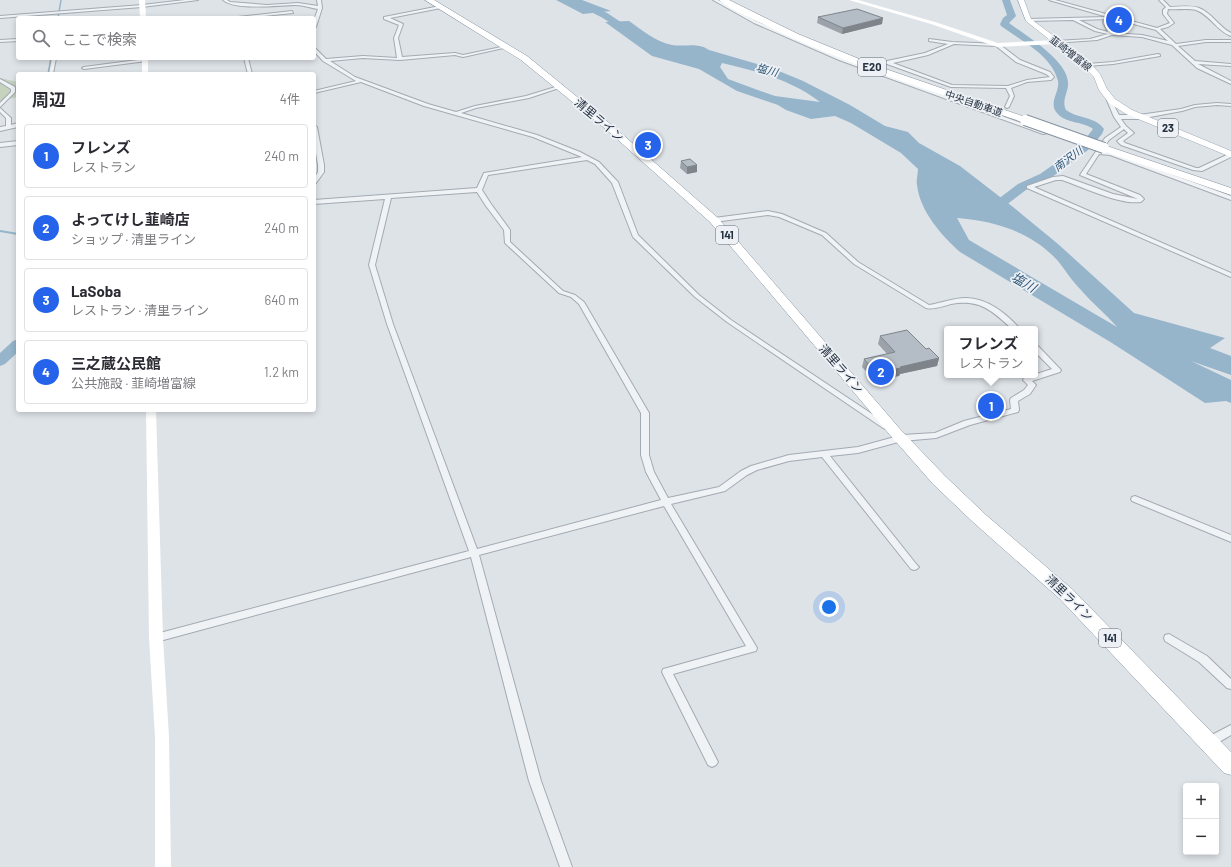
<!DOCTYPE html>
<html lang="ja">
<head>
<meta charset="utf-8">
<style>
	body { margin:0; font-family:Barlow,"Noto Sans JP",sans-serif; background:#f2f2f3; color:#2b2b33 }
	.controls { position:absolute; right:12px; bottom:12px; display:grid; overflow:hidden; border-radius:4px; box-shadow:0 2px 6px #0003 }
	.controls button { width:36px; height:36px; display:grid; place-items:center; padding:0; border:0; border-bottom:1px solid #e1e1e2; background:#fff; color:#2b2b33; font:20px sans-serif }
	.you { position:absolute; left:829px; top:607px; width:14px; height:14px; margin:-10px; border:3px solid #fff; border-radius:50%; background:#1a73e8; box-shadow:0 0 0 6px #1a73e833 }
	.badge { display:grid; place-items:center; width:26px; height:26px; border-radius:50%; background:#2563eb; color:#fff; font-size:13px; font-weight:700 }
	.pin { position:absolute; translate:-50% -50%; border:2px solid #fff; box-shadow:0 1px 4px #0006 }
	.popup { position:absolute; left:944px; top:326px; width:94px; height:52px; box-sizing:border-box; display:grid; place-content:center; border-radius:4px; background:#fff; filter:drop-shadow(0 1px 3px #0005); font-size:13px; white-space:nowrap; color:#7c7c81 }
	.popup b { font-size:15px; color:#2b2b33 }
	.popup::after { content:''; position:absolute; left:50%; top:100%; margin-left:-8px; border:8px solid transparent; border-top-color:#fff }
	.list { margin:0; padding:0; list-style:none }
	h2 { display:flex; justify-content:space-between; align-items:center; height:52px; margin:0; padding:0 16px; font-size:17px }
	h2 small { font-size:13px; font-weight:400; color:#7c7c81 }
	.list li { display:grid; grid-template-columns:26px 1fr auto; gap:12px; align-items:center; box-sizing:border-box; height:64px; margin:0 8px 8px; padding:0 8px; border:1px solid #e1e1e2; border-radius:4px }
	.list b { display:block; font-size:15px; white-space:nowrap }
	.list p { margin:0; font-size:13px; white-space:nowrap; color:#7c7c81 }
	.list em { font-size:13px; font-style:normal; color:#7c7c81 }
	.icon { flex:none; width:22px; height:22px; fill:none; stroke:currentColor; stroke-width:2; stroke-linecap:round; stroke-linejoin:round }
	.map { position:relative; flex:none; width:1231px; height:867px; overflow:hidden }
	.search { position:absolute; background:#fff; box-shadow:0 2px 6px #0003; left:16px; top:16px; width:300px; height:44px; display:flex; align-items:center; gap:10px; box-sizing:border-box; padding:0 14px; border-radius:4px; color:#7c7c81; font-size:15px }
	.panel { position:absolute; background:#fff; box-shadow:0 2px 6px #0003; left:16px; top:72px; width:300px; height:340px; border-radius:4px }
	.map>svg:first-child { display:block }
	.green { fill:#c5d2be }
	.water { fill:#96b4ca; fill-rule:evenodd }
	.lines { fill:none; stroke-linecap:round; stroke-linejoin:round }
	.stream-far1 { stroke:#96b4ca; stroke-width:1.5 }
	.stream { stroke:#96b4ca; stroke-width:2 }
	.river { fill:#96b4ca; fill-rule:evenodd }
	.street-tunnel { stroke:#b9c0c6; stroke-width:4.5; stroke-dasharray:4.5 2; stroke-linecap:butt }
	.street-casing { stroke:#a3aab2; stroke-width:2 }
	.primary-casing { stroke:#9ca8b4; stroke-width:1 }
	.highway-casing { stroke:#84919f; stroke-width:1 }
	.street { fill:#f0f3f6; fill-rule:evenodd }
	.secondary { fill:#fff; fill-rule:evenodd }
	.primary { fill:#fff; fill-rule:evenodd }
	.highway { fill:#fff; fill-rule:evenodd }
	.highway-bridge-casing { stroke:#84919f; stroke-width:12; stroke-linecap:butt }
	.highway-bridge { stroke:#fff; stroke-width:10 }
	.wall { fill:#9ba2a9 }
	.shaded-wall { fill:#7e848a }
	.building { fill:#b4bcc5; stroke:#7e848a }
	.labels { text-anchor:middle; stroke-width:3.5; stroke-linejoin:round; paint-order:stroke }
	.far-street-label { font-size:10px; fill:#263240; stroke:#edf1f6 }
	.shield { fill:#edf1f6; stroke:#626b77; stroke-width:1 }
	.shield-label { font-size:11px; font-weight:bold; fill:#263240 }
	.far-water-label { font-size:11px; font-style:italic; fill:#2e5575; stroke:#edf1f6 }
	.street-label { font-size:12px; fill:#263240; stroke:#edf1f6 }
	.water-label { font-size:13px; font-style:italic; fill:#2e5575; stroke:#edf1f6 }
</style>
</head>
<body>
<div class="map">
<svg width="1231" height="867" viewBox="0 0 1231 867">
	<rect width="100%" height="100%" fill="#dee3e8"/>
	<!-- green -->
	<path class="green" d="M0,78L18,82V97L0,101Z"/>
	<!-- water -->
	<g class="water">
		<path d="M556,0H582L611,11L583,14Z"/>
		<path d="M629,21C642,30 656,42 672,45C685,47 698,42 709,50L774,69L803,81L850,105L885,126L908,132L919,143L960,166L1013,207L1058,244L1134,313L1225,338L1210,348L1231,356V375L1191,361L1231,380V403L1226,401L1205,403L1112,343L960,252C941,235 920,211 917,185C916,180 918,174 918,169L901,153L851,123L835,116L811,119L786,110L778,105L737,91L699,69L652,56L605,22ZM722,63C756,71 792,80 820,102L775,96L755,89L728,79L720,67ZM957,218C995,221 1032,232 1058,261C1066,271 1072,281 1081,290C1092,303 1106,314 1117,327L969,240Z"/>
	</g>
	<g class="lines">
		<!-- stream-far1 -->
		<g class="stream-far1">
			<path d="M58,18L61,0"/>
			<path d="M48,74L51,58"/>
		</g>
		<!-- stream -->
		<path class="stream" d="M0,231L18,234"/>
		<!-- river -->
		<g class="river">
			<path d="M567,0H578L607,13L639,34L638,36H632L601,17Z"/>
			<path d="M1002,0H1010L1016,16L1009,23C1026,36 1066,59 1068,82C1069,92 1061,100 1066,110C1078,119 1095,116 1104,129L1102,134L1088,150L1048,180L1026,190L1001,209H993L991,206L993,203L1018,184L1040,174L1080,146L1093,129C1083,121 1066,124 1057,113C1048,103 1060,92 1058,81C1052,55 1020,40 1001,26L1000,24L1003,18L1007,15Z"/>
			<path d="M18,339V352L5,364L0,366V353L13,341Z"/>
		</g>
		<!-- street-tunnel -->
		<path class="street-tunnel" d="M866,68L884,63"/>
		<defs>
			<g id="street">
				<path d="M185,0H198L142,7L0,18V16L142,5Z"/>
				<path d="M223,0H227L230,2L267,5L298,3L318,6L317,0H321L322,8L316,27L314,28V20L318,9C311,8 303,5 296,5C280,5 235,11 223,0Z"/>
				<path d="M713,0H718L756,21L843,58L1048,133L1043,134L839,60L754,23Z"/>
				<path d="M1049,0H1055L1157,28L1170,23L1163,14V10L1166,7L1159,0H1163L1170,7C1178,7 1191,5 1199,8C1212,13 1219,27 1231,33V36C1217,31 1210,15 1196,10C1188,8 1177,10 1168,9L1167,14L1174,23L1168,27L1160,29L1176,44L1206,40H1231V42H1206L1178,46L1195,61L1231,64V66L1198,64L1231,81V84L1197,68L1172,45L1142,37L1112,35L1097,40L1054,43V42L1056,41L1090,39L1108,34L1095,31L1073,20L1028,21L1027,19L1107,17L1108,19L1079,20L1097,29L1108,32L1103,22L1111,18ZM1115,19L1156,30L1168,41L1142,35L1113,33L1107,22Z"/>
				<path d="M440,6L441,8L390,18L403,24L398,38L402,57L455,53L463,55L506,46L508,47L463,57L455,55L400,60L363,58L330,61L355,77L428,104L456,112L475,106L526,96L562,85V87L529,98L476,108L461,113L537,135L580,152L599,162L618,182L638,235L699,295L731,320L890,426L886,429L883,428L727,322L695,297L633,237L612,183L595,164L587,160L488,175L482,190L491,204L510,230V242L563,291L575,295L584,302L649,413V455L654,472L668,498L719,487L741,471L751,466L789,455L858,447L902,435L935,433L964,421L1011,409L1010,400L1011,398L1024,390L1028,385L1023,380L1024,378L1052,369L1035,352V346H1038L1061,370L1060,372L1032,381L1036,385L1030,394L1018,401L1019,410L1018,412L970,425L936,438L902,441L858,453L830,456L917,565L919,567L917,569L914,570L911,569L822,457L789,461L757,470L747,475L725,491L671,504L757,648L756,651L752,652L673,674L718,762L716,765L712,767L708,765L662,672L663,669L667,668L746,646L664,506L479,555L541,781L572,867H560L529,781L471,557L156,642L152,641L151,638L152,635L156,634L469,551L387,324L369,265L385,199L314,204V200L477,188L484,173L582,157L533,137L424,106L361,82L314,93V91L356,81L323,61L314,51V47L326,59L363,56L397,58L394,38L399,25L384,19V17ZM477,192L486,206L504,230L505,243L559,293L571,297L579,304L641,413V455L646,472L661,500L477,549L393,324L375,265L391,198Z"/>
				<path d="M292,11L293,13L243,18H229Z"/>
				<path d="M18,39V41L0,42V40Z"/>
				<path d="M929,39L952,42L999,44L1020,60L1050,72L1054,77L1051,80L1027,82L1011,88L1014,96L1009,107L1007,108L1005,107L1010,96L1006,88L951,87L887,64H884L882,63L887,61L925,53L948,44L929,41ZM954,44L996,46L1016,62L1046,74L1050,77L1027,80L1008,86L952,85L893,63L928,55Z"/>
				<path d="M1158,54L1160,55V56L1113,64L1087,66L1085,65L1087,64L1113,62Z"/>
				<path d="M52,58H56L53,74H49Z"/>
				<path d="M244,58H248L252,74H248Z"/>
				<path d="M145,59H147V61L84,69L82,68L84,67Z"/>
				<path d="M0,79L15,87V92L0,107V103L11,92V89L0,82Z"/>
				<path d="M1106,97L1110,98L1119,115H1139L1181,109L1195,105L1217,103L1231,104V106L1217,105L1195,107L1182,111L1139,119H1121L1126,126L1134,133L1123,141L1125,143L1196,168H1199L1231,153V157L1202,171L1193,170L1121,145L1117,141L1128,133L1124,129L1109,140L1101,151L1113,153L1231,196V200L1110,155L1099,154L1086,174L1140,195L1144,199L1141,202C1119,205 1083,187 1062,180H1056L1034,187L1231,273V277L1027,188V186L1053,177L1063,176L1113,194L1138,199L1080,175L1105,138L1121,127L1114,117L1106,98Z"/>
				<path d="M0,108L11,118V125L18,123V127L0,131V127L6,126V118L0,112Z"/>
				<path d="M314,125L317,127L324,165V172L316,183L314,184V178L318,172V165L314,141Z"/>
				<path d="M18,141V145L0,147V143Z"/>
				<path d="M768,211L782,214L826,233L858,262L929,305C941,303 954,298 966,298C987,298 1007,314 1020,329H1012C992,310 979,299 951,304C943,306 933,310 926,308L854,264L822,235L779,217L768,215L714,222L711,220L714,218Z"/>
				<path d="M1135,496L1231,535V542L1132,501L1131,499L1132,497Z"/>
				<path d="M1169,634L1207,656L1231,679V689L1227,688L1199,662L1165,641L1164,638L1165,635Z"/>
				<path d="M1231,725V735C1224,739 1212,748 1204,745L1203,742L1204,739Z"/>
			</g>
			<path id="primary" d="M1018,0H1024L1031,19L1091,64L1100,74L1107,89L1115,99L1132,110L1231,151V157L1126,114L1109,103L1099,90L1094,77L1085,68L1026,21Z"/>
			<g id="highway">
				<path d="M425,0H434L527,56L614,127L718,218L900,429L945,476L986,515L1072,589L1231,752V775L1224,773L1060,599L974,523L933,484L890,435L710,222L608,131L521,60Z"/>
				<path d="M719,0H729L798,34L874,65L1028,118L1030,120L1028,122H1022C938,93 853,67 773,29C760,22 728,9 719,0Z"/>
				<path d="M1104,145L1231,188V195L1100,150L1099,148Z"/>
			</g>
		</defs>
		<!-- street casing -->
		<use href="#street" class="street-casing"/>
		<!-- primary casing -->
		<use href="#primary" class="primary-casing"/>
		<!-- highway casing -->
		<use href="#highway" class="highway-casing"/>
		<!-- street -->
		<use href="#street" class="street"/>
		<!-- secondary -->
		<g class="secondary">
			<path d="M139,0H145L146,18H140Z"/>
			<path d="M849,0H858L935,22L998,43L1056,40L1059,42L1056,44L997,47L931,24Z"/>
			<rect x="142" y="58" width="6" height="16"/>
			<path d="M146,410H156L163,638L169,737L171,867H155V737L149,638Z"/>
		</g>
		<!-- primary -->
		<use href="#primary" class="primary"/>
		<!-- highway -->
		<use href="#highway" class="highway"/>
		<defs>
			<path id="highway-bridge" d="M1025,120L1104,148"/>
		</defs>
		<!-- highway-bridge casing -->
		<use href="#highway-bridge" class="highway-bridge-casing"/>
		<!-- highway-bridge -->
		<use href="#highway-bridge" class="highway-bridge"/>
	</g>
	<!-- wall -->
	<g class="wall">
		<path d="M818,17L882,24L842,34L817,23Z"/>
		<path d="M681,161L697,172L687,174L680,168Z"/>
		<path d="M880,336L926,349L939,358L937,366L900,374L899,376L874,380L862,367L864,359L887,354L878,344Z"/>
	</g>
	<!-- shaded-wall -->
	<g class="shaded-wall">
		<path d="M883,18L882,24L842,34L843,28Z"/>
		<path d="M697,165V172L687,174V167Z"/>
		<path d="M939,358L937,366L900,374L899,376L874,380L875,372Z"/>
	</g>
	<!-- building -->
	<g class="building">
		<path d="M857,9L883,18L843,28L818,17Z"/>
		<path d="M690,159L697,165L687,167L681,161Z"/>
		<path d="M907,330L926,349L929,348L939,358L900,367L901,368L875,372L864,359L895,352L880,336Z"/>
	</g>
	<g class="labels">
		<!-- far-street labels -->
		<g class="far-street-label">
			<text transform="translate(1071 53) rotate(38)" y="4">韮崎増富線</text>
			<text transform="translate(974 103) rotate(19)" y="4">中央自動車道</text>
		</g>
		<!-- shield labels -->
		<g class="shield">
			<rect x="858" y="58" width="28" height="18" rx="3"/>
			<rect x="1158" y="119" width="20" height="18" rx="3"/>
			<rect x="716" y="226" width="22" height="18" rx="3"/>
			<rect x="1099" y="629" width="22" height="18" rx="3"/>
		</g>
		<g class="shield-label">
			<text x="872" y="71">E20</text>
			<text x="1168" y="132">23</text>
			<text x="727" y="239">141</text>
			<text x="1110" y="642">141</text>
		</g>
		<!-- far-water labels -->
		<g class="far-water-label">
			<text transform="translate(767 70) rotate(15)" y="4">塩川</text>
			<text transform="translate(1068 159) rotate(-37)" y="4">南沢川</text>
		</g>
		<!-- street labels -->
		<g class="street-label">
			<text transform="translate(599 120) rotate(40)" y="4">清里ライン</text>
			<text transform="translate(841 369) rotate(49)" y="4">清里ライン</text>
			<text transform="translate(1069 598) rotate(44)" y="4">清里ライン</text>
		</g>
		<!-- water labels -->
		<g class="water-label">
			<text transform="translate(1024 282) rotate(30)" y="5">塩川</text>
		</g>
	</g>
</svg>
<div class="controls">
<button>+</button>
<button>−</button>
</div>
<div class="you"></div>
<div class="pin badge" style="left:991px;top:406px">1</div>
<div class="popup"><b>フレンズ</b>レストラン</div>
<div class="pin badge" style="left:881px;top:372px">2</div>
<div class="pin badge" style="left:648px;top:145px">3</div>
<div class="pin badge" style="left:1119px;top:20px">4</div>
<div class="search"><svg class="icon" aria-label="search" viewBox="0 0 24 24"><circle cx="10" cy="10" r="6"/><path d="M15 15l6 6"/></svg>ここで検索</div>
<section class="panel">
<h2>周辺<small>4件</small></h2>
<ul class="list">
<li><span class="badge">1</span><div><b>フレンズ</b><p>レストラン</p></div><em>240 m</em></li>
<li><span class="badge">2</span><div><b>よってけし韮崎店</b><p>ショップ · 清里ライン</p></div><em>240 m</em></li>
<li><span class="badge">3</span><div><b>LaSoba</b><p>レストラン · 清里ライン</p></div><em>640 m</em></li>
<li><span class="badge">4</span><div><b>三之蔵公民館</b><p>公共施設 · 韮崎増富線</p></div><em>1.2 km</em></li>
</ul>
</section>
</div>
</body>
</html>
